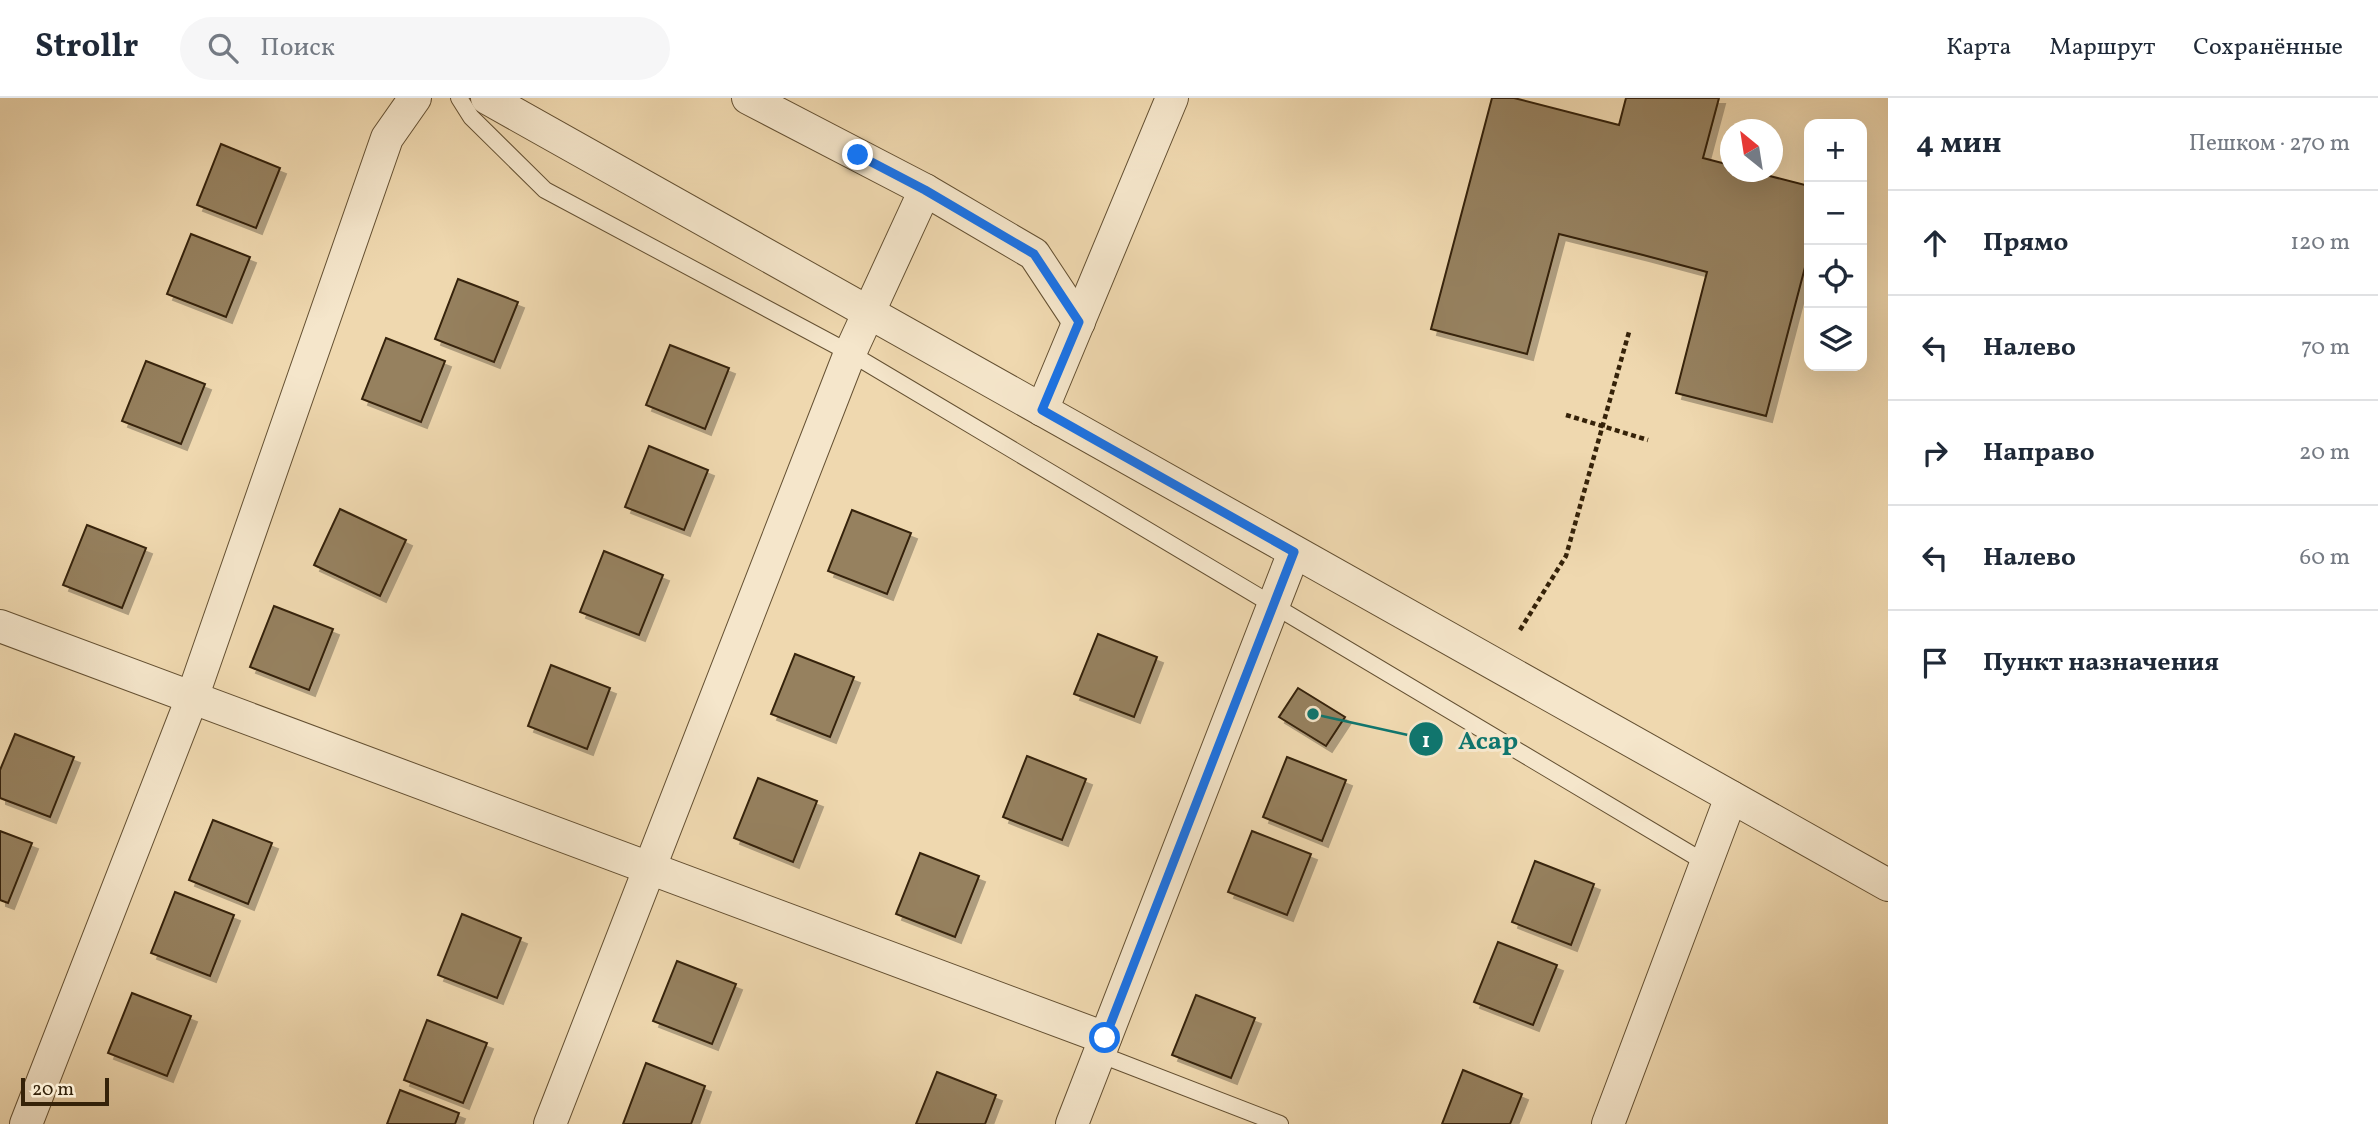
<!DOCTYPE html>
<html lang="ru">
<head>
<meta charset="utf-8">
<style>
	body { margin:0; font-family:Vollkorn,serif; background:#f6f6f7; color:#1f2937 }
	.controls { position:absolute; right:21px; top:21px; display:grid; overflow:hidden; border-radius:14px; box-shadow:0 7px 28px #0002 }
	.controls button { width:63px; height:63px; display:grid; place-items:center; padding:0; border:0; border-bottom:2px solid #e0e1e3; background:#fff; color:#1f2937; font:35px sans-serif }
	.compass { position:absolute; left:1720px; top:21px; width:63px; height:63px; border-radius:50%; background:#fff; box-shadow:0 7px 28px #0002; rotate:330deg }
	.scale { position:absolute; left:21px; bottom:18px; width:88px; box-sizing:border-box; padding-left:7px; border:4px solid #352209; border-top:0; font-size:19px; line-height:24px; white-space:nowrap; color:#352209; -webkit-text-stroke:5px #f5e6cb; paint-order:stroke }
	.stop { position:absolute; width:21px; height:21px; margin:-16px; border:5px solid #1a73e8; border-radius:50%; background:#fff }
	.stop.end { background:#1a73e8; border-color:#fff; box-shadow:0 2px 7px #0008 }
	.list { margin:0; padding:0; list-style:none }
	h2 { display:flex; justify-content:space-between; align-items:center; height:91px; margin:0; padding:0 28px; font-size:30px }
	h2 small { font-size:23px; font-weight:400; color:#747a83 }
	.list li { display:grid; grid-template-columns:46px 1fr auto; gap:21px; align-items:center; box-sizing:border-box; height:105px; padding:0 28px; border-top:2px solid #e0e1e3 }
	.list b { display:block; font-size:26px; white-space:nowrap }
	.list em { font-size:23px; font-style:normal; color:#747a83 }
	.icon { flex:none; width:38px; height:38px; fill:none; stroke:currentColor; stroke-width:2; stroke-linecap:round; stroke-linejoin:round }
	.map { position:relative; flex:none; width:1888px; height:1026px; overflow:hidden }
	header { display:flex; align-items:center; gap:42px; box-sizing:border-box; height:98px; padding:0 35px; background:#fff; border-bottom:2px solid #e0e1e3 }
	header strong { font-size:33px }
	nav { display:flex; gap:38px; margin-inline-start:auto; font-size:24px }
	.search { width:490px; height:63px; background:#f6f6f7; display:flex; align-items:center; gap:18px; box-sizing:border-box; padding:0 24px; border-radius:38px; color:#747a83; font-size:26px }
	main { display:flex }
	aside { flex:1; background:#fff }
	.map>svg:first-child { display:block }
	.building { fill:#96815f; stroke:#352209; stroke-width:2; filter:url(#shadow) }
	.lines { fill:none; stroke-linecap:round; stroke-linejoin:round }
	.service-casing { stroke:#645032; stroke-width:18 }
	.minor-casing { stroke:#645032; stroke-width:34 }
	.path { stroke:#352209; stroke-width:4.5; stroke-dasharray:5 3.5; stroke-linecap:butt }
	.service { stroke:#f5e6cb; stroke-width:16 }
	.minor { stroke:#f5e6cb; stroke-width:32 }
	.route { stroke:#1a73e8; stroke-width:9 }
	.leader { fill:none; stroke:#0f766e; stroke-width:2.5 }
	.callout-dot { fill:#0f766e; stroke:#f5e6cb; stroke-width:2.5 }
	.mark-label { font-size:21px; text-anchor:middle; font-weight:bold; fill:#fff }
	.callout-label { font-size:26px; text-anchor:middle; font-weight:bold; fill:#0f766e; stroke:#f5e6cb; stroke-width:6; stroke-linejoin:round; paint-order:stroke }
</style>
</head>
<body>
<header>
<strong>Strollr</strong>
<div class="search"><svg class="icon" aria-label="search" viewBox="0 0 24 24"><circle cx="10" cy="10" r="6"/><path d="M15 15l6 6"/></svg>Поиск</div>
<nav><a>Карта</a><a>Маршрут</a><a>Сохранённые</a></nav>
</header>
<main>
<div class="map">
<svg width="1888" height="1026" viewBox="0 0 1888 1026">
	<defs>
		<filter id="shadow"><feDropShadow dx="6" dy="6" stdDeviation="0" flood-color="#0004"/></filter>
	</defs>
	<rect width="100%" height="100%" fill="#efd8af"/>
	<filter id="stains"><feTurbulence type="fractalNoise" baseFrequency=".00286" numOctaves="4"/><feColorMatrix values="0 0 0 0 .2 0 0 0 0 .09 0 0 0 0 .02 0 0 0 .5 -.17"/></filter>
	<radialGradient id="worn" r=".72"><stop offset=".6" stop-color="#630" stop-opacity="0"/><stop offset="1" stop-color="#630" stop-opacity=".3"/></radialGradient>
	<!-- building -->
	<g class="building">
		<path d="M1492,0H1514L1619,27L1626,0H1719L1703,60L1730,67V74H1754L1809,88V154L1766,318L1676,295L1707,174L1643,157L1559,136L1527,256L1431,231Z"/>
		<path d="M221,46L280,70L256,130L197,107Z"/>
		<path d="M191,136L250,159L226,219L167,196Z"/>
		<path d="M458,181L518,204L494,264L435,241Z"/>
		<path d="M386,240L445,263L421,324L362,301Z"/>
		<path d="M670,247L729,270L705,331L646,307Z"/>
		<path d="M146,263L205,286L181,346L122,323Z"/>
		<path d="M649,348L708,372L684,432L625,409Z"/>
		<path d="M340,411L406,442L380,498L314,467Z"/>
		<path d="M852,412L911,435L887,496L828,473Z"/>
		<path d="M87,427L146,450L122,510L63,487Z"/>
		<path d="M604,453L663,477L639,537L580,514Z"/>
		<path d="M274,508L333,531L309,592L250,569Z"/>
		<path d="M1098,536L1157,559L1134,619L1074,596Z"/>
		<path d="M795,556L854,579L830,639L771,616Z"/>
		<path d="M551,567L610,590L587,651L528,628Z"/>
		<path d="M1298,590L1345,619L1326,648L1279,619Z"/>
		<path d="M15,636L74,659L50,719L0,700V672Z"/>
		<path d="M1027,658L1086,681L1062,742L1003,719Z"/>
		<path d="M1287,659L1346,682L1322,743L1263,719Z"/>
		<path d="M758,680L817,703L793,764L734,740Z"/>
		<path d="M213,722L272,745L248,806L189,782Z"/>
		<path d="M0,733L32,745L8,805L0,802Z"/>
		<path d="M1252,733L1311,756L1287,817L1228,794Z"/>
		<path d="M920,755L979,778L955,839L896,816Z"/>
		<path d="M1535,763L1594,786L1571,847L1512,824Z"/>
		<path d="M175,794L234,817L210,878L151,855Z"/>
		<path d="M462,816L521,840L497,900L438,877Z"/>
		<path d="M1498,844L1557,867L1533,927L1474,904Z"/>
		<path d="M677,863L736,886L712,946L653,923Z"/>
		<path d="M132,895L191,918L167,978L108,955Z"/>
		<path d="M1196,897L1255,920L1231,980L1172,957Z"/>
		<path d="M427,922L487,945L463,1005L404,982Z"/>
		<path d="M646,965L705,988L691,1026H623Z"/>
		<path d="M1463,972L1522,996L1510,1026H1442Z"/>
		<path d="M937,974L996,997L985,1026H916Z"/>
		<path d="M400,992L459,1015L455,1026H387Z"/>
	</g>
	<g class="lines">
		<defs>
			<g id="service">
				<path d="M459,0L471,19L545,92L850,255L1706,765"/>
				<path d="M1099,956L1280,1026"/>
			</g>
			<g id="minor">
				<path d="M487,0C956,259 1421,525 1888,787"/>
				<path d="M748,0L925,92L1034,156L1079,224"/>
				<path d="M1042,312L1172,0"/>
				<path d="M0,528L1105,940"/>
				<path d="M26,1026L192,600L387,40L415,0"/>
				<path d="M550,1026L850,255L925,92"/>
				<path d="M1072,1026L1294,454"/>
				<path d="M1608,1026L1731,699"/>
			</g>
		</defs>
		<!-- service casing -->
		<use href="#service" class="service-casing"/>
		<!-- minor casing -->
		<use href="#minor" class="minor-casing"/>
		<!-- path -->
		<g class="path">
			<path d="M1566,317L1648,342"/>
			<path d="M1520,532L1566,458L1629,234"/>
		</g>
		<!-- service -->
		<use href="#service" class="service"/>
		<!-- minor -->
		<use href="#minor" class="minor"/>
	</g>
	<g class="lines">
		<!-- route -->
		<path class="route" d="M858,57L925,92L1034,156L1079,224L1042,312L1294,454L1105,940"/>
	</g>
	<!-- callouts -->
	<path class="leader" d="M1313 616L1426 641"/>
	<g class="callout-dot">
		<circle cx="1313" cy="616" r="7"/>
		<circle cx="1426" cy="641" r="18"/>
	</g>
	<g class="mark-label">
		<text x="1426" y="649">1</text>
	</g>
	<g class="callout-label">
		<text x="1488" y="651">Асар</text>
	</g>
	<rect width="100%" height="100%" filter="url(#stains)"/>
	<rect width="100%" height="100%" fill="url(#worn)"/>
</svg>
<div class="controls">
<button>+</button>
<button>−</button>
<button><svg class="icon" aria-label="locate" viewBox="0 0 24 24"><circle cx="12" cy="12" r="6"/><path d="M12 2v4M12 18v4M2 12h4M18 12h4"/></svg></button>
<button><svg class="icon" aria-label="layers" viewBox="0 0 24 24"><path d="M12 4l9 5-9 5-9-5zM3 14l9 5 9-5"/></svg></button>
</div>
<svg class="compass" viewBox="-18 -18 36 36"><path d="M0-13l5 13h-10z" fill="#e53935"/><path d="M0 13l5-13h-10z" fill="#747a83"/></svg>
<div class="scale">20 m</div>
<div class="stop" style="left:1105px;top:940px"></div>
<div class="stop end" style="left:858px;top:57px"></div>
</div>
<aside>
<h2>4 мин<small>Пешком · 270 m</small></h2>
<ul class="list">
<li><svg class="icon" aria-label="ahead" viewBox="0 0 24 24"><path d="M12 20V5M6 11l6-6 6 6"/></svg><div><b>Прямо</b></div><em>120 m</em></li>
<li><svg class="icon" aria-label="left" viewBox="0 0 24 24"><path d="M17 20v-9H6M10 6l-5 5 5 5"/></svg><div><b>Налево</b></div><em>70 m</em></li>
<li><svg class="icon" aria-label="right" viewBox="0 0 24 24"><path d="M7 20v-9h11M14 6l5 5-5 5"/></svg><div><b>Направо</b></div><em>20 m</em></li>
<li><svg class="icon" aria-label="left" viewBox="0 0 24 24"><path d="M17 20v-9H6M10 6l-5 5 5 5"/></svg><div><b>Налево</b></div><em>60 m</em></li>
<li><svg class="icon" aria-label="arrive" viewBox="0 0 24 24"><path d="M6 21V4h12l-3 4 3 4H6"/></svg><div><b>Пункт назначения</b></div></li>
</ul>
</aside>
</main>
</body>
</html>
